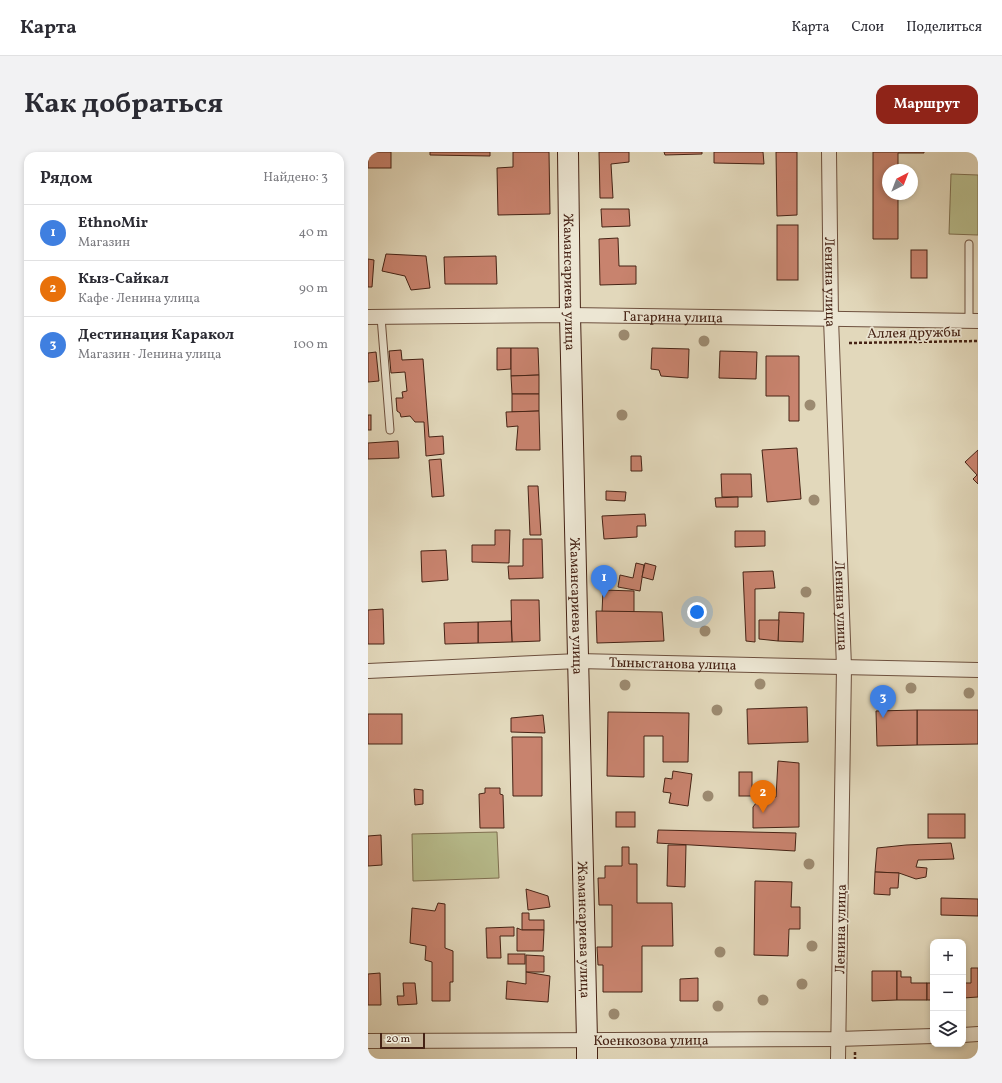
<!DOCTYPE html>
<html lang="ru">
<head>
<meta charset="utf-8">
<style>
	body { margin:0; font-family:Vollkorn,serif; background:#f2f2f3; color:#2b2b33 }
	.controls { position:absolute; right:12px; bottom:12px; display:grid; overflow:hidden; border-radius:8px; box-shadow:0 2px 6px #0003 }
	.controls button { width:36px; height:36px; display:grid; place-items:center; padding:0; border:0; border-bottom:1px solid #e1e1e2; background:#fff; color:#2b2b33; font:20px sans-serif }
	.compass { position:absolute; left:514px; top:12px; width:36px; height:36px; border-radius:50%; background:#fff; box-shadow:0 2px 6px #0003; rotate:42deg }
	.scale { position:absolute; left:12px; bottom:10px; width:45px; box-sizing:border-box; padding-left:4px; border:2px solid #462315; border-top:0; font-size:11px; line-height:14px; white-space:nowrap; color:#462315; -webkit-text-stroke:3px #ece6d3; paint-order:stroke }
	.you { position:absolute; left:329px; top:460px; width:14px; height:14px; margin:-10px; border:3px solid #fff; border-radius:50%; background:#1a73e8; box-shadow:0 0 0 6px #1a73e833 }
	.badge { display:grid; place-items:center; width:26px; height:26px; border-radius:50%; background:#8f2418; color:#fff; font-size:13px; font-weight:700 }
	.pin { position:absolute; translate:-50% -33px; filter:drop-shadow(0 1px 2px #0008) }
	.pin::after { content:''; position:absolute; top:21px; width:14px; height:12px; background:inherit; clip-path:polygon(0 0,100% 0,50% 100%) }
	.list { margin:0; padding:0; list-style:none }
	h2 { display:flex; justify-content:space-between; align-items:center; height:52px; margin:0; padding:0 16px; font-size:17px }
	h2 small { font-size:13px; font-weight:400; color:#7c7c81 }
	.list li { display:grid; grid-template-columns:26px 1fr auto; gap:12px; align-items:center; box-sizing:border-box; height:56px; padding:0 16px; border-top:1px solid #e1e1e2 }
	.list b { display:block; font-size:15px; white-space:nowrap }
	.list p { margin:0; font-size:13px; white-space:nowrap; color:#7c7c81 }
	.list em { font-size:13px; font-style:normal; color:#7c7c81 }
	.icon { flex:none; width:22px; height:22px; fill:none; stroke:currentColor; stroke-width:2; stroke-linecap:round; stroke-linejoin:round }
	.map { position:relative; flex:none; width:610px; height:907px; overflow:hidden; border-radius:12px }
	header { display:flex; align-items:center; gap:24px; box-sizing:border-box; height:56px; padding:0 20px; background:#fff; border-bottom:1px solid #e1e1e2 }
	header strong { font-size:19px }
	nav { display:flex; gap:22px; margin-inline-start:auto; font-size:14px }
	.intro { display:flex; align-items:center; justify-content:space-between; box-sizing:border-box; height:96px; padding:0 24px }
	h1 { margin:0; font-size:28px }
	.button { padding:10px 18px; border-radius:12px; background:#8f2418; color:#fff; font-size:14px; font-weight:700 }
	main { display:flex; gap:24px; padding:0 24px }
	aside { flex:1; background:#fff; border-radius:12px; box-shadow:0 2px 6px #0003 }
	.map>svg:first-child { display:block }
	.green { fill:#b8bd8d; stroke:#7f7051 }
	.building { fill:#c8836e; stroke:#462315 }
	.lines { fill:none; stroke-linecap:round; stroke-linejoin:round }
	.service-casing { stroke:#6d503e; stroke-width:9 }
	.minor-casing { stroke:#6d503e; stroke-width:16 }
	.secondary-casing { stroke:#462315; stroke-width:22 }
	.path { stroke:#462315; stroke-width:2.5; stroke-dasharray:3 2; stroke-linecap:butt }
	.service { stroke:#ece6d3; stroke-width:7 }
	.minor { stroke:#ece6d3; stroke-width:14 }
	.secondary { stroke:#ece6d3; stroke-width:20 }
	.tree { fill:#9c8a70 }
	.labels { text-anchor:middle; stroke-width:3.5; stroke-linejoin:round; paint-order:stroke }
	.street-label { font-size:14px; fill:#462315; stroke:#ece6d3 }
</style>
</head>
<body>
<header>
<strong>Карта</strong>
<nav><a>Карта</a><a>Слои</a><a>Поделиться</a></nav>
</header>
<div class="intro"><h1>Как добраться</h1><a class="button">Маршрут</a></div>
<main>
<aside>
<h2>Рядом<small>Найдено: 3</small></h2>
<ul class="list">
<li><span class="badge" style="background:#3f7fe0">1</span><div><b>EthnoMir</b><p>Магазин</p></div><em>40 m</em></li>
<li><span class="badge" style="background:#e8710a">2</span><div><b>Кыз-Сайкал</b><p>Кафе · Ленина улица</p></div><em>90 m</em></li>
<li><span class="badge" style="background:#3f7fe0">3</span><div><b>Дестинация Каракол</b><p>Магазин · Ленина улица</p></div><em>100 m</em></li>
</ul>
</aside>
<div class="map">
<svg width="610" height="907" viewBox="0 0 610 907">
	<rect width="100%" height="100%" fill="#e2d8bb"/>
	<filter id="stains"><feTurbulence type="fractalNoise" baseFrequency=".005" numOctaves="4"/><feColorMatrix values="0 0 0 0 .2 0 0 0 0 .09 0 0 0 0 .02 0 0 0 .5 -.17"/></filter>
	<radialGradient id="worn" r=".72"><stop offset=".6" stop-color="#630" stop-opacity="0"/><stop offset="1" stop-color="#630" stop-opacity=".3"/></radialGradient>
	<!-- green -->
	<g class="green">
		<path d="M583,22L610,23V83L581,82Z"/>
		<path d="M129,680L131,726L45,729L44,682Z"/>
	</g>
	<!-- building -->
	<g class="building">
		<rect x="0" y="0" width="23" height="16"/>
		<path d="M62,0H122V4L62,3Z"/>
		<path d="M145,0H181L182,62L130,63L129,16L145,15Z"/>
		<path d="M231,0H261V10L243,12L245,46H232Z"/>
		<path d="M296,0H334V2L297,3Z"/>
		<path d="M346,0H395L396,12L346,11Z"/>
		<path d="M408,0H429V63L409,64Z"/>
		<path d="M505,0H556V1H530V18H520V42H530V87H505Z"/>
		<path d="M233,57H261L262,74L234,75Z"/>
		<rect x="409" y="73" width="21" height="55"/>
		<path d="M250,86L251,114H268V132L232,133L231,87Z"/>
		<rect x="543" y="98" width="16" height="28"/>
		<path d="M18,102L58,104L62,136L43,138L37,124L14,119Z"/>
		<path d="M128,104L129,132H77L76,105Z"/>
		<path d="M0,107L6,108L4,135H0Z"/>
		<path d="M129,196H143V217L129,218Z"/>
		<path d="M143,196H170L171,223L143,224Z"/>
		<path d="M284,196L321,197L320,226L293,224L291,218L283,217Z"/>
		<path d="M33,198L34,208L55,207L61,285L75,284L76,302L58,304L56,270H47L42,264L33,265L32,261L29,259L28,246H35L34,240L39,239L37,220L23,221L21,199Z"/>
		<path d="M352,199L389,200L388,227L351,226Z"/>
		<path d="M8,200L11,229L0,230V201Z"/>
		<path d="M398,204H431V269H421V244H398Z"/>
		<path d="M171,223V242H144L143,224Z"/>
		<path d="M144,242H171V259L144,260Z"/>
		<path d="M171,259L172,298H148L150,274L139,275L138,260Z"/>
		<rect x="0" y="263" width="3" height="15"/>
		<path d="M30,289L31,306L0,307V291Z"/>
		<path d="M429,296L433,347L399,350L394,298Z"/>
		<path d="M610,298V332L605,327L609,323L597,310Z"/>
		<path d="M263,304H273L274,319H263Z"/>
		<path d="M73,307L76,344L64,345L61,308Z"/>
		<path d="M353,322H383L384,345H354Z"/>
		<path d="M160,334H170L173,383H162Z"/>
		<path d="M238,339L258,340L257,349L238,348Z"/>
		<path d="M370,345V355H348L347,346Z"/>
		<path d="M277,362L278,374H269V385L236,387L234,364Z"/>
		<path d="M127,378H142L141,411L104,410V393H127Z"/>
		<path d="M367,379H397V394L367,395Z"/>
		<path d="M155,387H174L175,426L141,427L140,414H155Z"/>
		<path d="M78,398L80,428L54,430L53,399Z"/>
		<path d="M268,411L276,413L272,439L250,435L252,423L265,426Z"/>
		<path d="M277,411L288,414L285,428L274,425Z"/>
		<path d="M405,419L407,436L387,437V490L378,489L375,420Z"/>
		<path d="M235,438L266,439V460H234Z"/>
		<path d="M143,448H171L172,489L144,490Z"/>
		<path d="M15,457L16,492H0V458Z"/>
		<path d="M228,459L294,460L296,489L229,491Z"/>
		<path d="M411,460L436,461L435,490L410,489Z"/>
		<path d="M391,468H411L410,489L391,487Z"/>
		<path d="M143,469L144,490L110,491V470Z"/>
		<path d="M110,470V491L77,492L76,471Z"/>
		<path d="M439,555L440,590L380,592L379,557Z"/>
		<path d="M549,558H610V592L549,593Z"/>
		<path d="M549,558V593L509,594L508,559Z"/>
		<path d="M240,560L321,561L320,610H295V584H276V625L239,624Z"/>
		<rect x="0" y="562" width="34" height="30"/>
		<path d="M175,563L177,581L143,580V566Z"/>
		<path d="M144,585H174V644H145Z"/>
		<path d="M410,609L431,611V675L385,676V655L392,646L408,645Z"/>
		<path d="M305,619L324,622L320,654L301,651L303,641L295,640L297,626L304,627Z"/>
		<rect x="371" y="620" width="13" height="24"/>
		<path d="M117,636H132V642L135,643L136,676H112L111,642L117,641Z"/>
		<path d="M46,637L55,638V652L47,653Z"/>
		<rect x="248" y="660" width="19" height="15"/>
		<rect x="560" y="662" width="37" height="24"/>
		<path d="M290,678L428,681L427,699L289,691Z"/>
		<path d="M13,683L14,713L0,714V684Z"/>
		<path d="M583,691L586,707L550,708L548,715L559,716L558,725L548,727L531,721L507,720L509,696L538,693Z"/>
		<path d="M300,693H318L317,735L299,734Z"/>
		<path d="M254,695H261V712H269V751H304L305,794H274V840H235V813H230L229,795H244V753H231L230,726H237V714H254Z"/>
		<path d="M507,720L531,721L530,736H522V743L506,742Z"/>
		<path d="M387,729L424,730L423,755H432V777H421L420,804L386,803Z"/>
		<path d="M158,737L180,744L182,755L160,758Z"/>
		<path d="M573,746L610,747V764L573,763Z"/>
		<path d="M70,751L77,752V796L85,799V830H82V849H64V810L57,808L58,794L42,791L44,756L67,759Z"/>
		<path d="M154,761H161V768H176V778H154Z"/>
		<path d="M146,775V784H132L133,806H119L118,776Z"/>
		<path d="M149,776L154,778H176L175,799H149Z"/>
		<rect x="140" y="802" width="17" height="10"/>
		<path d="M158,803L176,804V820H158Z"/>
		<path d="M603,816H610V845L595,846V831H603Z"/>
		<path d="M504,819H529V848L504,849Z"/>
		<path d="M529,819H533V825H543V831H559V848H529Z"/>
		<path d="M158,820L182,824L180,850L138,847L139,829L158,832Z"/>
		<path d="M12,821L13,853H0V822Z"/>
		<path d="M330,826V849H312V827Z"/>
		<path d="M35,831H47L49,852L30,853L29,844H36Z"/>
		<rect x="559" y="831" width="6" height="17"/>
	</g>
	<g class="lines">
		<defs>
			<g id="service">
				<path d="M601,92V169"/>
				<path d="M13,165L22,278"/>
			</g>
			<g id="minor">
				<path id="s1" d="M461,0L463,167L476,515L470,907"/>
				<path id="s2" d="M0,165L202,163L610,169"/>
				<path id="s3" d="M0,519L210,509L610,518"/>
				<path d="M595,883L610,882"/>
				<path id="s4" d="M0,889L470,887L565,884"/>
			</g>
			<g id="secondary">
				<path id="s5" d="M200,0L202,163L219,888V907"/>
			</g>
		</defs>
		<!-- service casing -->
		<use href="#service" class="service-casing"/>
		<!-- minor casing -->
		<use href="#minor" class="minor-casing"/>
		<!-- secondary casing -->
		<use href="#secondary" class="secondary-casing"/>
		<!-- path -->
		<g class="path">
			<path d="M481,191L610,189"/>
			<path d="M487,900V907"/>
		</g>
		<!-- service -->
		<use href="#service" class="service"/>
		<!-- minor -->
		<use href="#minor" class="minor"/>
		<!-- secondary -->
		<use href="#secondary" class="secondary"/>
	</g>
	<!-- trees -->
	<g class="tree">
		<circle cx="256" cy="183" r="5.5"/>
		<circle cx="336" cy="189" r="5.5"/>
		<circle cx="442" cy="253" r="5.5"/>
		<circle cx="254" cy="263" r="5.5"/>
		<circle cx="446" cy="348" r="5.5"/>
		<circle cx="438" cy="440" r="5.5"/>
		<circle cx="337" cy="479" r="5.5"/>
		<circle cx="392" cy="532" r="5.5"/>
		<circle cx="257" cy="533" r="5.5"/>
		<circle cx="543" cy="536" r="5.5"/>
		<circle cx="601" cy="541" r="5.5"/>
		<circle cx="349" cy="558" r="5.5"/>
		<circle cx="340" cy="644" r="5.5"/>
		<circle cx="441" cy="712" r="5.5"/>
		<circle cx="444" cy="794" r="5.5"/>
		<circle cx="352" cy="800" r="5.5"/>
		<circle cx="434" cy="832" r="5.5"/>
		<circle cx="395" cy="848" r="5.5"/>
		<circle cx="350" cy="854" r="5.5"/>
		<circle cx="246" cy="862" r="5.5"/>
	</g>
	<g class="labels">
		<!-- street labels -->
		<g class="street-label">
			<text dy="5" stroke="none"><textPath href="#s5" startOffset="130">Жамансариева улица</textPath></text>
			<text dy="5" stroke="none"><textPath href="#s1" startOffset="130">Ленина улица</textPath></text>
			<text dy="5" stroke="none"><textPath href="#s2" startOffset="305">Гагарина улица</textPath></text>
			<text transform="translate(546 180) rotate(-1)" y="5">Аллея дружбы</text>
			<text dy="5" stroke="none"><textPath href="#s1" startOffset="454">Ленина улица</textPath></text>
			<text dy="5" stroke="none"><textPath href="#s5" startOffset="454">Жамансариева улица</textPath></text>
			<text dy="5" stroke="none"><textPath href="#s3" startOffset="305">Тыныстанова улица</textPath></text>
			<text dy="5" stroke="none"><textPath href="#s5" startOffset="778">Жамансариева улица</textPath></text>
			<text transform="translate(472 777) rotate(-89)" y="5">Ленина улица</text>
			<text dy="5" stroke="none"><textPath href="#s4" startOffset="283">Коенкозова улица</textPath></text>
		</g>
	</g>
	<rect width="100%" height="100%" filter="url(#stains)"/>
	<rect width="100%" height="100%" fill="url(#worn)"/>
</svg>
<div class="controls">
<button>+</button>
<button>−</button>
<button><svg class="icon" aria-label="layers" viewBox="0 0 24 24"><path d="M12 4l9 5-9 5-9-5zM3 14l9 5 9-5"/></svg></button>
</div>
<svg class="compass" viewBox="-18 -18 36 36"><path d="M0-13l5 13h-10z" fill="#e53935"/><path d="M0 13l5-13h-10z" fill="#7c7c81"/></svg>
<div class="scale">20 m</div>
<div class="you"></div>
<div class="pin badge" style="left:236px;top:446px;background:#3f7fe0">1</div>
<div class="pin badge" style="left:395px;top:661px;background:#e8710a">2</div>
<div class="pin badge" style="left:515px;top:566px;background:#3f7fe0">3</div>
</div>
</main>
</body>
</html>
